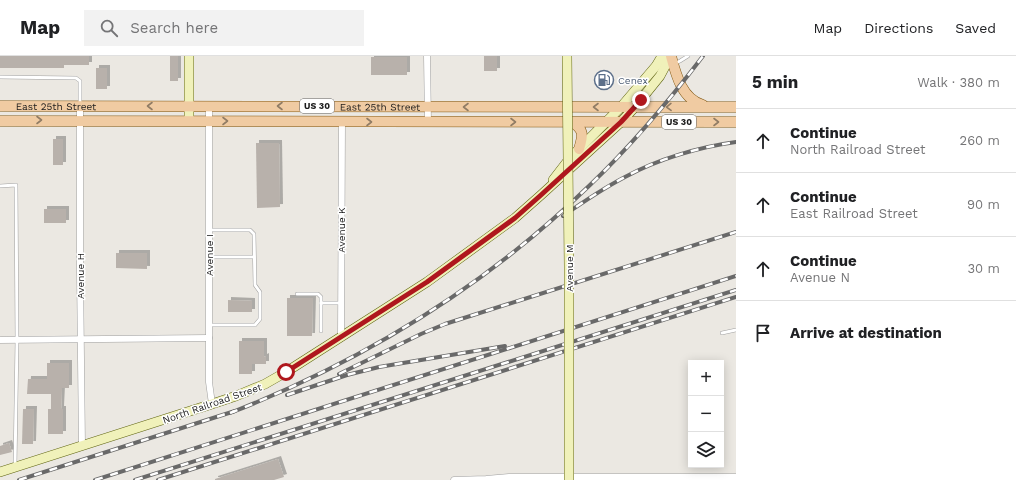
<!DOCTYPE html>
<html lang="en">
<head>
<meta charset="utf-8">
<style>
	body { margin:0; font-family:"Work Sans",sans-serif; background:#f2f2f2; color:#202124 }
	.controls { position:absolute; right:12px; bottom:12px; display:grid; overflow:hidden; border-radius:0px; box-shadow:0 2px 10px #0003 }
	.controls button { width:36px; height:36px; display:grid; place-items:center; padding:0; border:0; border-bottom:1px solid #e0e0e0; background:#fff; color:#202124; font:20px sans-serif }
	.stop { position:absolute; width:12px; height:12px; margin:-9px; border:3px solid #af171d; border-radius:50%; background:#fff }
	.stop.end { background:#af171d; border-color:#fff; box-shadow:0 1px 4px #0008 }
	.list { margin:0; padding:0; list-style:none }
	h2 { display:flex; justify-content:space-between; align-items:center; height:52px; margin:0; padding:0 16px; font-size:17px }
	h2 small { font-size:13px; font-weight:400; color:#757577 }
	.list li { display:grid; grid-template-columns:26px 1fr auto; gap:12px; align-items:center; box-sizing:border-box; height:64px; padding:0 16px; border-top:1px solid #e0e0e0 }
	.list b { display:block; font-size:15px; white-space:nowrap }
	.list p { margin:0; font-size:13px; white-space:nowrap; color:#757577 }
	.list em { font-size:13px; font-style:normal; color:#757577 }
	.icon { flex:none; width:22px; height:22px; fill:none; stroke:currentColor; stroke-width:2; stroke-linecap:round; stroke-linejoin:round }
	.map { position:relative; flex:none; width:736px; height:424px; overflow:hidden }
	header { display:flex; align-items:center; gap:24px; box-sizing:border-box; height:56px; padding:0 20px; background:#fff; border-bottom:1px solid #e0e0e0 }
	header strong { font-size:19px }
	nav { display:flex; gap:22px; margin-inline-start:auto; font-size:14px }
	.search { width:280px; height:36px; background:#f2f2f2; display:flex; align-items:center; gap:10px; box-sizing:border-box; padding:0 14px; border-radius:0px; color:#757577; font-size:15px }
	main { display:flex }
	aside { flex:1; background:#fff }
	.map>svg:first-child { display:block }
	.building { fill:#b8b1ab; filter:url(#shadow) }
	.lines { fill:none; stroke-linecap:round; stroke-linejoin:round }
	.lane-casing { stroke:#9f9f9f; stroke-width:4 }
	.street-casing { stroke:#9f9f9f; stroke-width:7 }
	.secondary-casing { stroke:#5e6311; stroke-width:10 }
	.primary-casing { stroke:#815711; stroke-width:11 }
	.lane { stroke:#fff; stroke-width:3 }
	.street { stroke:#fff; stroke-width:6 }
	.secondary { stroke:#f0f1ba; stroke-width:9 }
	.primary { stroke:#f0cba2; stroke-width:10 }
	.rail-casing { stroke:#696969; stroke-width:4 }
	.rail { stroke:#fff; stroke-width:2.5; stroke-dasharray:8; stroke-linecap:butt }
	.secondary-bridge-casing { stroke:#5e6311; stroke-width:10; stroke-linecap:butt }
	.secondary-bridge { stroke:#f0f1ba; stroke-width:9 }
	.oneway { stroke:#907c65 }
	.route { stroke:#af171d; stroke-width:5 }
	.labels { text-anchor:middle; stroke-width:3; stroke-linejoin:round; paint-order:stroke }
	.shield { fill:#fff; stroke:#5f5f5f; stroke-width:1 }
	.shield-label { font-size:9px; font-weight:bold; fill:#1b1b1b }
	.service-label { font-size:10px; fill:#4e5e75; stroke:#fff; text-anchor:start }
	.street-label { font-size:10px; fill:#1b1b1b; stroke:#fff }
</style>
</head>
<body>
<header>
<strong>Map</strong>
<div class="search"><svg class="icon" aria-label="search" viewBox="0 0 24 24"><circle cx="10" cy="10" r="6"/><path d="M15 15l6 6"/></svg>Search here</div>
<nav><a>Map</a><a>Directions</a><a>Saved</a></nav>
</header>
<main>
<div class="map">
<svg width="736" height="424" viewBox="0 0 736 424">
	<defs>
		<filter id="shadow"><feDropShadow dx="3" dy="-3" stdDeviation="0" flood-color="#0004"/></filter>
	</defs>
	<rect width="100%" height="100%" fill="#ebe8e2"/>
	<!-- building -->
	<g class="building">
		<path d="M0,0H89V9H64V12H0Z"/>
		<rect x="170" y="0" width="8" height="25"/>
		<rect x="484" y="0" width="13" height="15"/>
		<rect x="371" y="1" width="36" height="18"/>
		<rect x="96" y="12" width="11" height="21"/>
		<rect x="53" y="83" width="10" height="26"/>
		<path d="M256,87H279L280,151L257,152Z"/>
		<rect x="44" y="153" width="22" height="14"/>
		<path d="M116,197H147V213L116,212Z"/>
		<path d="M287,242H313L312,280H287Z"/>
		<path d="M228,244L252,245V256H228Z"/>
		<path d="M239,285H264V301L266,300V308H252V318H239Z"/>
		<path d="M47,307H69V332H62L61,353H63V378H48V353H51V338H27L28,323H47Z"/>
		<path d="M23,353H34L33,388H22Z"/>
		<path d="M9,387L12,396L0,399V390Z"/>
		<path d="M278,403L284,421L274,424H215V423Z"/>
	</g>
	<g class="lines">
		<defs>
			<g id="lane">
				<path d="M676,7L680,5L688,0"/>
				<path d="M0,21L76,22L80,25V48"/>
				<path d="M0,130L16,129L17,284L15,410"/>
				<path d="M209,174H250L254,178L255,229L260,236V263L255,269H209"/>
				<path d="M209,201H254"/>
				<path d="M297,238H318L321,241V247"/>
				<path d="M321,275V247H341"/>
				<path d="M722,277L736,274"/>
			</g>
			<g id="street">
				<path d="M427,0L428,66"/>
				<path d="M80,49V216L82,390"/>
				<path d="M209,50V326L212,348"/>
				<path d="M341,282L342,65"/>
				<path d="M0,284L209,282"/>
				<path d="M454,424L486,423L509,421H736"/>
			</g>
			<g id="secondary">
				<path d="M189,0V65"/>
				<path d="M553,124L570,102L621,51L656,10L662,0"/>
				<path d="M0,416L212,348L236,340L265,328L286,316L427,226L515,162L541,139L621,66L635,51L660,20L668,5L669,0"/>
			</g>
			<g id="primary">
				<path d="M671,0C676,19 682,43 703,49"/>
				<path id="s1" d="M0,50L647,51H736"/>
				<path d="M0,65L736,66"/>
				<path d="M571,66C585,73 583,80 579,93"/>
			</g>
		</defs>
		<!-- lane casing -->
		<use href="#lane" class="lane-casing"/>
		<!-- street casing -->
		<use href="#street" class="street-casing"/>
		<!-- secondary casing -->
		<use href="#secondary" class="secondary-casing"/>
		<!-- primary casing -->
		<use href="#primary" class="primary-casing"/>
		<!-- lane -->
		<use href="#lane" class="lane"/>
		<!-- street -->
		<use href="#street" class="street"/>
		<!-- secondary -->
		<use href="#secondary" class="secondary"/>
		<!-- primary -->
		<use href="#primary" class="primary"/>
		<defs>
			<g id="rail">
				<path d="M563,160C583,146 604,132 625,121C658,103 699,91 736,86"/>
				<path d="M339,318L421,278L445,268L736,176"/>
				<path d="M287,339L347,319L379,311L505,290"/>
				<path d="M230,357C363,305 487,229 590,129C632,89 668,46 703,0"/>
				<path d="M19,424L235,355"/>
				<path d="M95,424L736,220"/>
				<path d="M135,424L736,234"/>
				<path d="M158,424L736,241"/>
			</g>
		</defs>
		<!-- rail casing -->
		<use href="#rail" class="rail-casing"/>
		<!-- rail -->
		<use href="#rail" class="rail"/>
		<defs>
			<path id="secondary-bridge" d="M567,0L569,211V424"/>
		</defs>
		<!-- secondary-bridge casing -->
		<use href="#secondary-bridge" class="secondary-bridge-casing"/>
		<!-- secondary-bridge -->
		<use href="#secondary-bridge" class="secondary-bridge"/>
	</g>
	<!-- one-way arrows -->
	<defs><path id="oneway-chevron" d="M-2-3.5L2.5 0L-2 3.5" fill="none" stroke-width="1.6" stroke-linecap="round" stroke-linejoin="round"/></defs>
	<g class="oneway">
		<use href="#oneway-chevron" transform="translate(150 50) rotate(-180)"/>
		<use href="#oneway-chevron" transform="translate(280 50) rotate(-180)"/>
		<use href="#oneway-chevron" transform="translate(466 51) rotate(-180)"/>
		<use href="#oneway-chevron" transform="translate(596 51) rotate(-180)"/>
		<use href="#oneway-chevron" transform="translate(669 51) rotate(179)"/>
		<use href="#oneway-chevron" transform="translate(39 64)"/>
		<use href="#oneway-chevron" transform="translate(225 65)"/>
		<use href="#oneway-chevron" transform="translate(369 66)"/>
		<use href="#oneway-chevron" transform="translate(513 66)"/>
		<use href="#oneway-chevron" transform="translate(716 66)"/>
	</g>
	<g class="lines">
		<!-- route -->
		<path class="route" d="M286,316L427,226L515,162L541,139L621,66L641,44"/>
	</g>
	<!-- icons -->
	<defs>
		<symbol id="fuel-ring" viewBox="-11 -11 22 22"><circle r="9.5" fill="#fff" stroke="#5c6f8a" stroke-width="1.5"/><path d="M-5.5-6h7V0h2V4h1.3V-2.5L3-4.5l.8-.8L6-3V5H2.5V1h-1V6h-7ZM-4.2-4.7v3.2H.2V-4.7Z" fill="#5c6f8a"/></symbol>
	</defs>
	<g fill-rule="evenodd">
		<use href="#fuel-ring" x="593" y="13" width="22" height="22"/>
	</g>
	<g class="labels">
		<!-- shield labels -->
		<g class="shield">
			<rect x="300" y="43" width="34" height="14" rx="3"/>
			<rect x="662" y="59" width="34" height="14" rx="3"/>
		</g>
		<g class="shield-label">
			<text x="317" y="53">US 30</text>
			<text x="679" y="69">US 30</text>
		</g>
		<!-- service labels -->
		<g class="service-label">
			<text x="618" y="28">Cenex</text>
		</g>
		<!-- street labels -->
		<g class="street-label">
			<text dy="4" stroke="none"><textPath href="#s1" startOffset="56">East 25th Street</textPath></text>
			<text dy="4" stroke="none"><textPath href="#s1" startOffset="380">East 25th Street</textPath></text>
			<text transform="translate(341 174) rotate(-90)" y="4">Avenue K</text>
			<text transform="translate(209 199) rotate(-90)" y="4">Avenue I</text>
			<text transform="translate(569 212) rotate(-90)" y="4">Avenue M</text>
			<text transform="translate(80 220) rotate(-90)" y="4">Avenue H</text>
			<text transform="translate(212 347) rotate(-19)" y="4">North Railroad Street</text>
		</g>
	</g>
</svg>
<div class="controls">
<button>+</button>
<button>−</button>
<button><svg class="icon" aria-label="layers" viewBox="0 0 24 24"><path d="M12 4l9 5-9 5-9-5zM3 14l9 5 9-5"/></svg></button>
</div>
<div class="stop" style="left:286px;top:316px"></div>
<div class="stop end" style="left:641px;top:44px"></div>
</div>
<aside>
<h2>5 min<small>Walk · 380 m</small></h2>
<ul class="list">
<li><svg class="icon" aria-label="ahead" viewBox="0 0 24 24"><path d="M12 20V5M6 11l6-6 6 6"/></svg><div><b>Continue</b><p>North Railroad Street</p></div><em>260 m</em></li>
<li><svg class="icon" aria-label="ahead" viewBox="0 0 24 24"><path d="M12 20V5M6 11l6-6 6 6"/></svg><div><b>Continue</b><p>East Railroad Street</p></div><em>90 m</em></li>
<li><svg class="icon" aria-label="ahead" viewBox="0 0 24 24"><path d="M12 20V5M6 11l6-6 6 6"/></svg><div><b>Continue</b><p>Avenue N</p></div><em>30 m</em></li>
<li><svg class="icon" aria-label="arrive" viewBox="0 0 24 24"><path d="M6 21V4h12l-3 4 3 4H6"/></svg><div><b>Arrive at destination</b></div></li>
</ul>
</aside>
</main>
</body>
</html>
